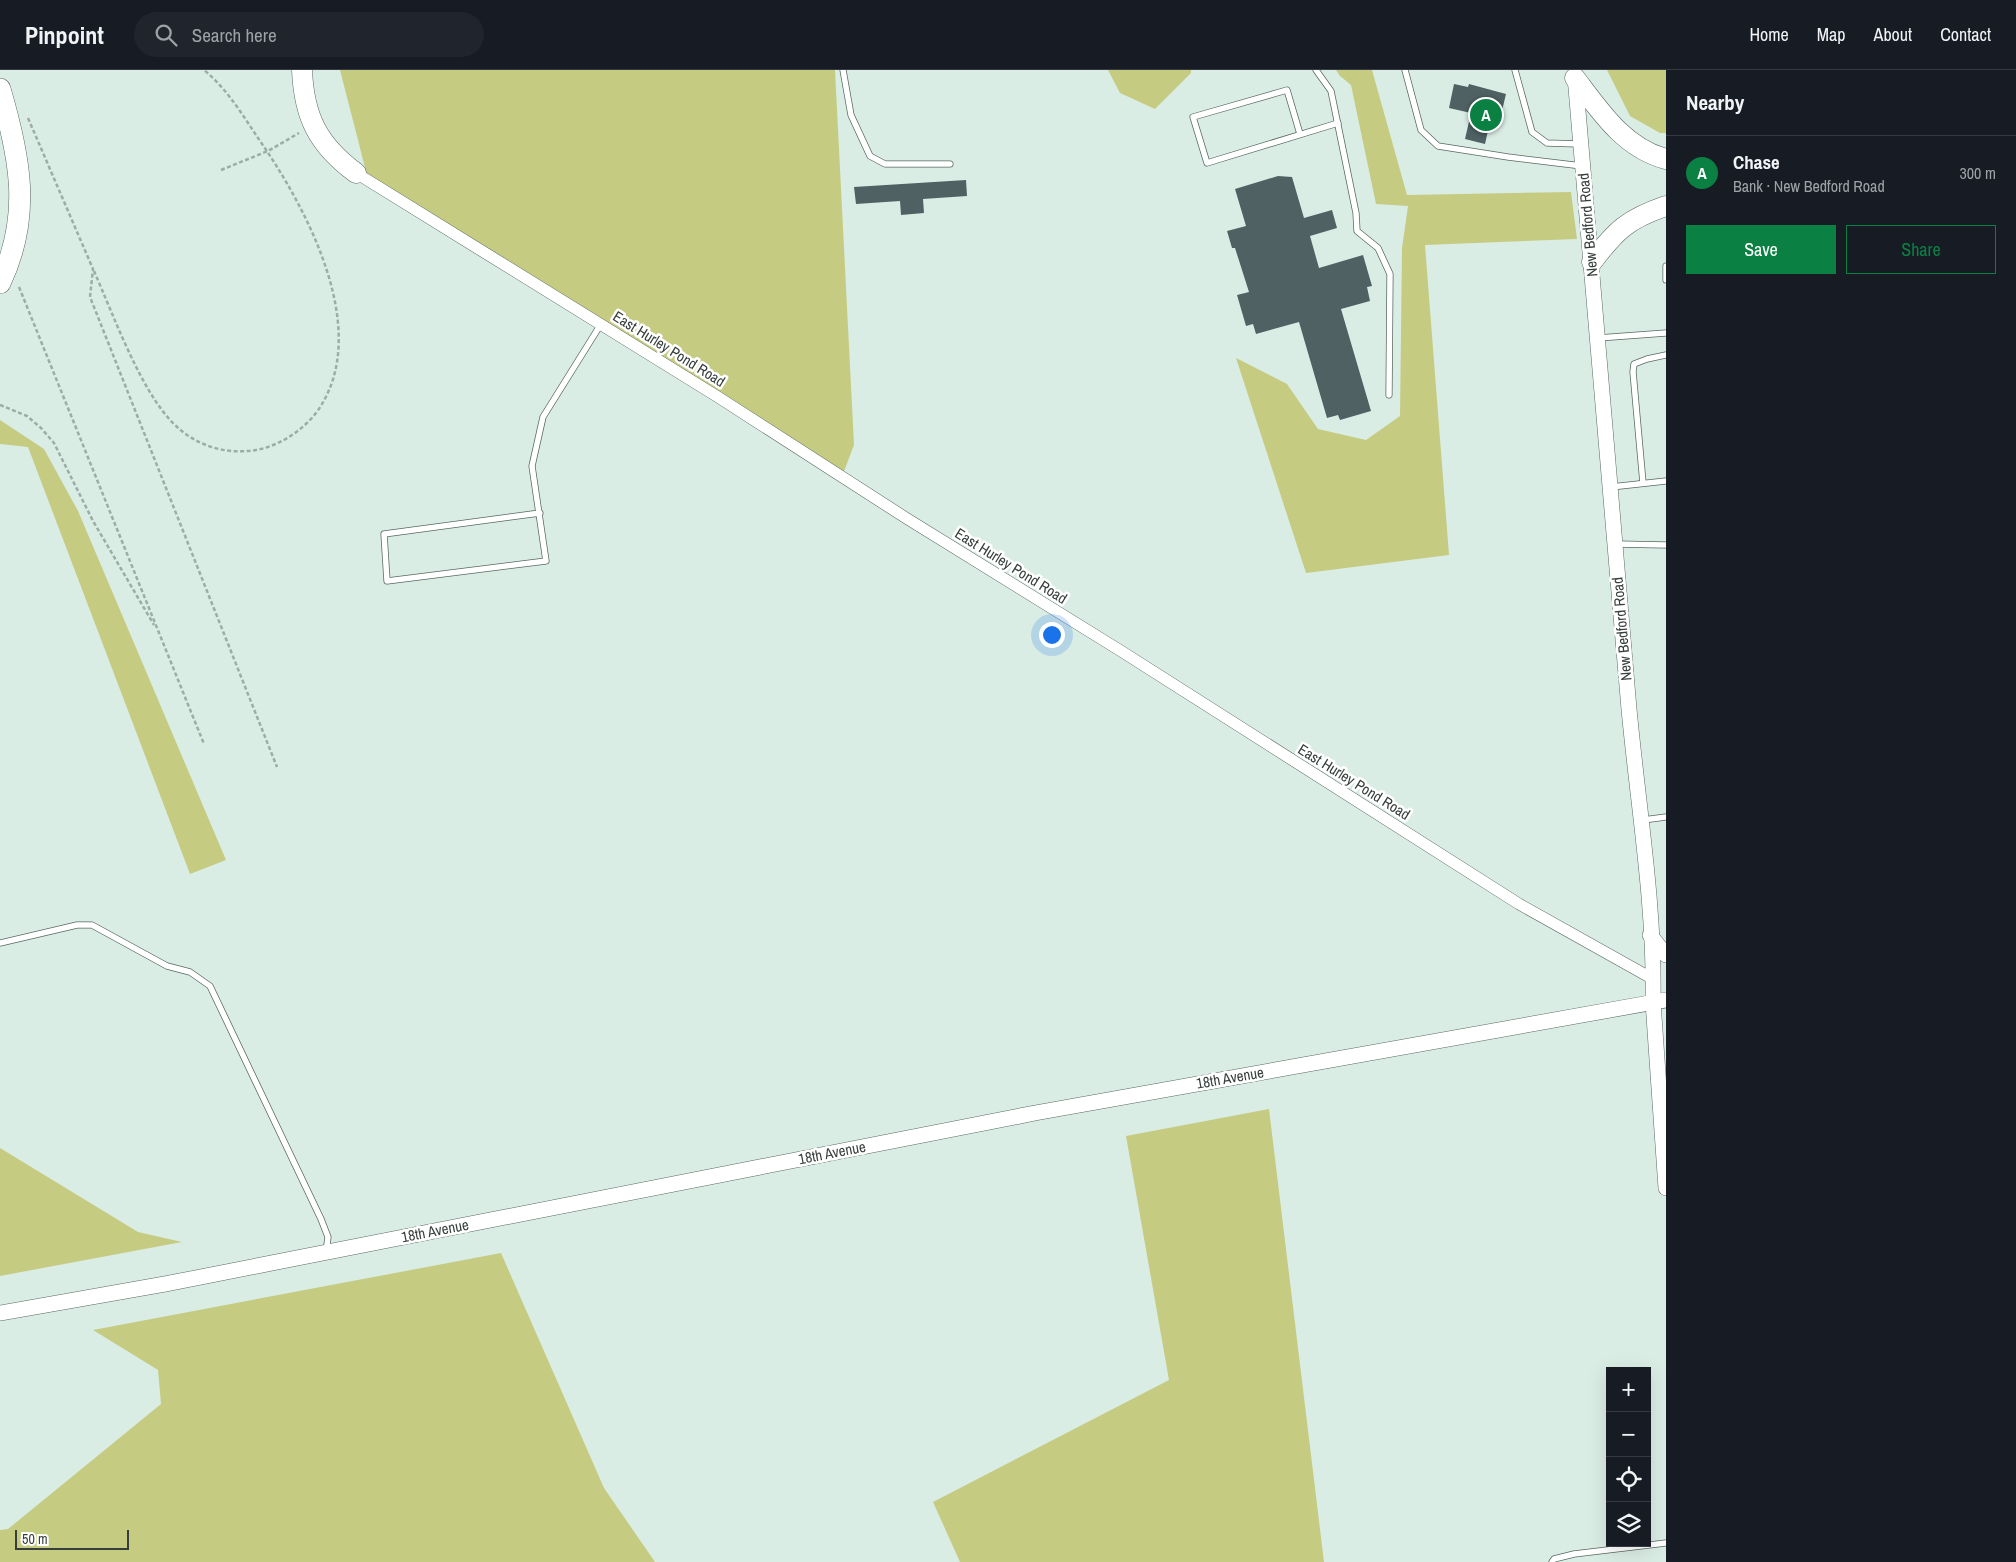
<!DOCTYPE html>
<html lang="en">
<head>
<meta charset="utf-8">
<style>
	body { margin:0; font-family:"Archivo Narrow",sans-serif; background:#20242c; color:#f1f3f6 }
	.controls { position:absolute; right:15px; bottom:15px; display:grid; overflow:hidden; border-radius:0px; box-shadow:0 5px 20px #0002 }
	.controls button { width:45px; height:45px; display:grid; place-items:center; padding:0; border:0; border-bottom:1px solid #363941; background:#171b24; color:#f1f3f6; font:25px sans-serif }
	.scale { position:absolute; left:15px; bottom:12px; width:114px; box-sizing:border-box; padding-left:5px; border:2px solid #373f3c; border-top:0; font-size:14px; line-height:18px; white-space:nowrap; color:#373f3c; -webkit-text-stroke:4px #fff; paint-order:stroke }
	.you { position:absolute; left:1051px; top:564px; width:18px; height:18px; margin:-12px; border:4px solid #fff; border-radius:50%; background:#1a73e8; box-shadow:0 0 0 8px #1a73e833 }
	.badge { display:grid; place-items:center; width:32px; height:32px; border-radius:50%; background:#0b8043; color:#fff; font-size:16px; font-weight:700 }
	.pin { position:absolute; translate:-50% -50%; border:2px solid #fff; box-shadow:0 1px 5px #0006 }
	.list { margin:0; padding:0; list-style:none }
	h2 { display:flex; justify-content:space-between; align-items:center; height:65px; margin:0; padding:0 20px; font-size:21px }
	h2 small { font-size:16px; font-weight:400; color:#9ea1a6 }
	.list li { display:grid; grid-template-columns:32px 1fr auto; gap:15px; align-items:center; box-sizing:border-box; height:75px; padding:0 20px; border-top:1px solid #363941 }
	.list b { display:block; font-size:19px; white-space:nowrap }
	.list p { margin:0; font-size:16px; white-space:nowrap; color:#9ea1a6 }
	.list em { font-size:16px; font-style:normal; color:#9ea1a6 }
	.actions { display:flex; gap:10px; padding:15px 20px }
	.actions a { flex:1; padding:11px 0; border:1px solid #0b8043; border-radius:0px; text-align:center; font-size:18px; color:#0b8043 }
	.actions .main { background:#0b8043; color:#fff }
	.icon { flex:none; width:28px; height:28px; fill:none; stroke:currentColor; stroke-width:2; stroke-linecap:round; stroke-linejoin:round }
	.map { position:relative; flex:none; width:1666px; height:1492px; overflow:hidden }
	header { display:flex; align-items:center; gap:30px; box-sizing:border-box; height:70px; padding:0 25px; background:#171b24; border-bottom:1px solid #363941 }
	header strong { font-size:24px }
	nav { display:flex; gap:28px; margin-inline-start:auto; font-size:18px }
	.search { width:350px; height:45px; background:#20242c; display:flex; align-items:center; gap:12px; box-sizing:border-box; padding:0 18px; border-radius:28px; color:#9ea1a6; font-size:19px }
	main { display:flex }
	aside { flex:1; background:#171b24 }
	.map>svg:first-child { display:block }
	.green { fill:#c6cb82 }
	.building { fill:#4f6162 }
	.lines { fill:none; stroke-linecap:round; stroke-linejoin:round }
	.service-casing { stroke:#586862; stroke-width:7 }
	.minor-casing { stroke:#586862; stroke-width:12 }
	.tertiary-casing { stroke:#586862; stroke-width:16 }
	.trunk-casing { stroke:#586862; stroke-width:21 }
	.motorway-casing { stroke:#586862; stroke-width:22 }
	.path { stroke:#9daca5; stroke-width:2.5; stroke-dasharray:4 2.5; stroke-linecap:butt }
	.service { stroke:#fff; stroke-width:5.5 }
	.minor { stroke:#fff; stroke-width:11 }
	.tertiary { stroke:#fff; stroke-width:15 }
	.trunk { stroke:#fff; stroke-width:20 }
	.motorway { stroke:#fff; stroke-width:21 }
	.labels { text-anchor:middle; stroke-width:5; stroke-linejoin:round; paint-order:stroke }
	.street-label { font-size:15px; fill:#373f3c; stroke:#fff }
</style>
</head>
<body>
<header>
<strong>Pinpoint</strong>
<div class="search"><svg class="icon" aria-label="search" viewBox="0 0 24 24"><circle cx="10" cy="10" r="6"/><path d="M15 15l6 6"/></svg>Search here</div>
<nav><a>Home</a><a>Map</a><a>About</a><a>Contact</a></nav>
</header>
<main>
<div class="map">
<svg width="1666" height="1492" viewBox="0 0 1666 1492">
	<rect width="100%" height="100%" fill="#daede5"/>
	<!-- green -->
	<g class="green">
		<path d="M340,0H835L854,375L841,409L369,113Z"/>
		<path d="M1108,0H1191V3L1155,39L1120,23Z"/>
		<path d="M1336,0H1372L1407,125L1571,122L1577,169L1425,175L1449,485L1306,503L1236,288L1287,314L1318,359L1366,370L1400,346L1402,178L1408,136L1376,134L1351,15L1340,6Z"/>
		<path d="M1607,0H1666V63H1660L1630,46Z"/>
		<path d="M0,350L44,379L78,441L226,790L190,804L28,377L0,374Z"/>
		<path d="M1269,1039L1324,1492H960L933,1432L1169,1310L1126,1066Z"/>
		<path d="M0,1078L138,1162L182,1172L0,1206Z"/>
		<path d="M501,1183L604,1418L655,1492H0V1460L8,1459L161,1334L158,1300L93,1260Z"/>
	</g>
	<!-- building -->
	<g class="building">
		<path d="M1454,14L1468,17L1469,14L1506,24L1500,49L1491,47L1485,74L1465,69L1471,43L1449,38Z"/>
		<path d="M1278,106L1292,107L1304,148L1332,140L1337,158L1310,166L1319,198L1363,185L1372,216L1367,217L1370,231L1341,239L1371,341L1340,350L1338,345L1327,348L1299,252L1256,264L1253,254L1246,256L1237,225L1249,222L1235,178H1232L1227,161L1246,156L1235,119Z"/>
		<path d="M966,110L967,126L923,129L924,143L901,145L900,131L856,134L854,117Z"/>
	</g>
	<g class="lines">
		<defs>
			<g id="service">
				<path d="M843,0L851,45L870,86L885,94H950"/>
				<path d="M1316,0L1331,21L1356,143L1357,161L1378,178L1390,204L1389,325"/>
				<path d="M1405,0L1421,60L1438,76L1508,87L1582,96"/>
				<path d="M1515,0L1532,62L1547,73L1579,74"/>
				<path d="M1300,64L1287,20L1193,47L1207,93L1338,53"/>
				<path d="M1666,196V210"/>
				<path d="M1598,268L1666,263"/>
				<path d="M1643,413L1633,302L1634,294L1647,289L1666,285"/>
				<path d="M1611,417L1666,411"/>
				<path d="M540,443L384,464L387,511L546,491L532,396L543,347L601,254"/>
				<path d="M1616,474L1666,475"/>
				<path d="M1643,750L1666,747"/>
				<path d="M0,873L77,855H92L167,896L190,902L210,916L321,1149L328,1167L326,1182"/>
				<path d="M1552,1492L1554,1489L1574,1484L1666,1473"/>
			</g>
			<path id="minor" d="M356,103L718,327L906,448L1121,581L1519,834L1653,909"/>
			<g id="tertiary">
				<path d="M1575,6C1594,217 1610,428 1629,639C1638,736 1655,834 1653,932L1666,1118"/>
				<path d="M1650,865L1666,885"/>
				<path d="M0,1243L165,1214L1035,1043L1666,930"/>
			</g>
			<g id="trunk">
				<path d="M302,0C304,47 318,75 356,103"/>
				<path d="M1575,8C1600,41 1624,78 1666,89"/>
				<path d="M1592,192C1616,160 1628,149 1666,136"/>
			</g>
			<path id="motorway" d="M0,19C20,87 32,146 0,213"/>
		</defs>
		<!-- service casing -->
		<use href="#service" class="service-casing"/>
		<!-- minor casing -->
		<use href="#minor" class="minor-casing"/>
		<!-- tertiary casing -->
		<use href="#tertiary" class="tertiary-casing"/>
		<!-- trunk casing -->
		<use href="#trunk" class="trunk-casing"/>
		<!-- motorway casing -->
		<use href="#motorway" class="motorway-casing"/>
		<!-- path -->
		<g class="path">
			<path d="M28,48L93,199L90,227L277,697"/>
			<path d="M221,100L268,81L299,63"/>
			<path d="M94,201C113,244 141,322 174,354C196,376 226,385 256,380C279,376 302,361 316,343C375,263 306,137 258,68C242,44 227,19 204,0"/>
			<path d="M19,217L204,674"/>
			<path d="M0,335L27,346L41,358L54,373L93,451L154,555"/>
		</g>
		<!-- service -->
		<use href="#service" class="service"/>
		<!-- minor -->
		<use href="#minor" class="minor"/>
		<!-- tertiary -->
		<use href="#tertiary" class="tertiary"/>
		<!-- trunk -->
		<use href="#trunk" class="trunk"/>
		<!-- motorway -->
		<use href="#motorway" class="motorway"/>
	</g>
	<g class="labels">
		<!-- street labels -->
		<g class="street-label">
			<text transform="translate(1588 155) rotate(-95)" y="5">New Bedford Road</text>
			<text transform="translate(669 279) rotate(32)" y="5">East Hurley Pond Road</text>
			<text transform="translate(1011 496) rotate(32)" y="5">East Hurley Pond Road</text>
			<text transform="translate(1622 559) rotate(-95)" y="5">New Bedford Road</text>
			<text transform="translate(1354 712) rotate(32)" y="5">East Hurley Pond Road</text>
			<text transform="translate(1230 1008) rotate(-10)" y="5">18th Avenue</text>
			<text transform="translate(832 1083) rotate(-11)" y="5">18th Avenue</text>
			<text transform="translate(435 1161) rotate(-11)" y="5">18th Avenue</text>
		</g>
	</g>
</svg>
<div class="controls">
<button>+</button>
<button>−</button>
<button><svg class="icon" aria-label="locate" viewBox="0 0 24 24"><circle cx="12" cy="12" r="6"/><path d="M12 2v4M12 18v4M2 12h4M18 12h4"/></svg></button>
<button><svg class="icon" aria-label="layers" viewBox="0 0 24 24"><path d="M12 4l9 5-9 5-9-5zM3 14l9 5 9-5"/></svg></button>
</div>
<div class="scale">50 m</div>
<div class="you"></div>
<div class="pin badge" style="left:1486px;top:45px">A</div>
</div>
<aside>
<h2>Nearby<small></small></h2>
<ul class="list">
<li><span class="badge">A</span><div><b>Chase</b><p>Bank · New Bedford Road</p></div><em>300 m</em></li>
</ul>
<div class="actions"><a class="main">Save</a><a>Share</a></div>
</aside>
</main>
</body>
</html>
